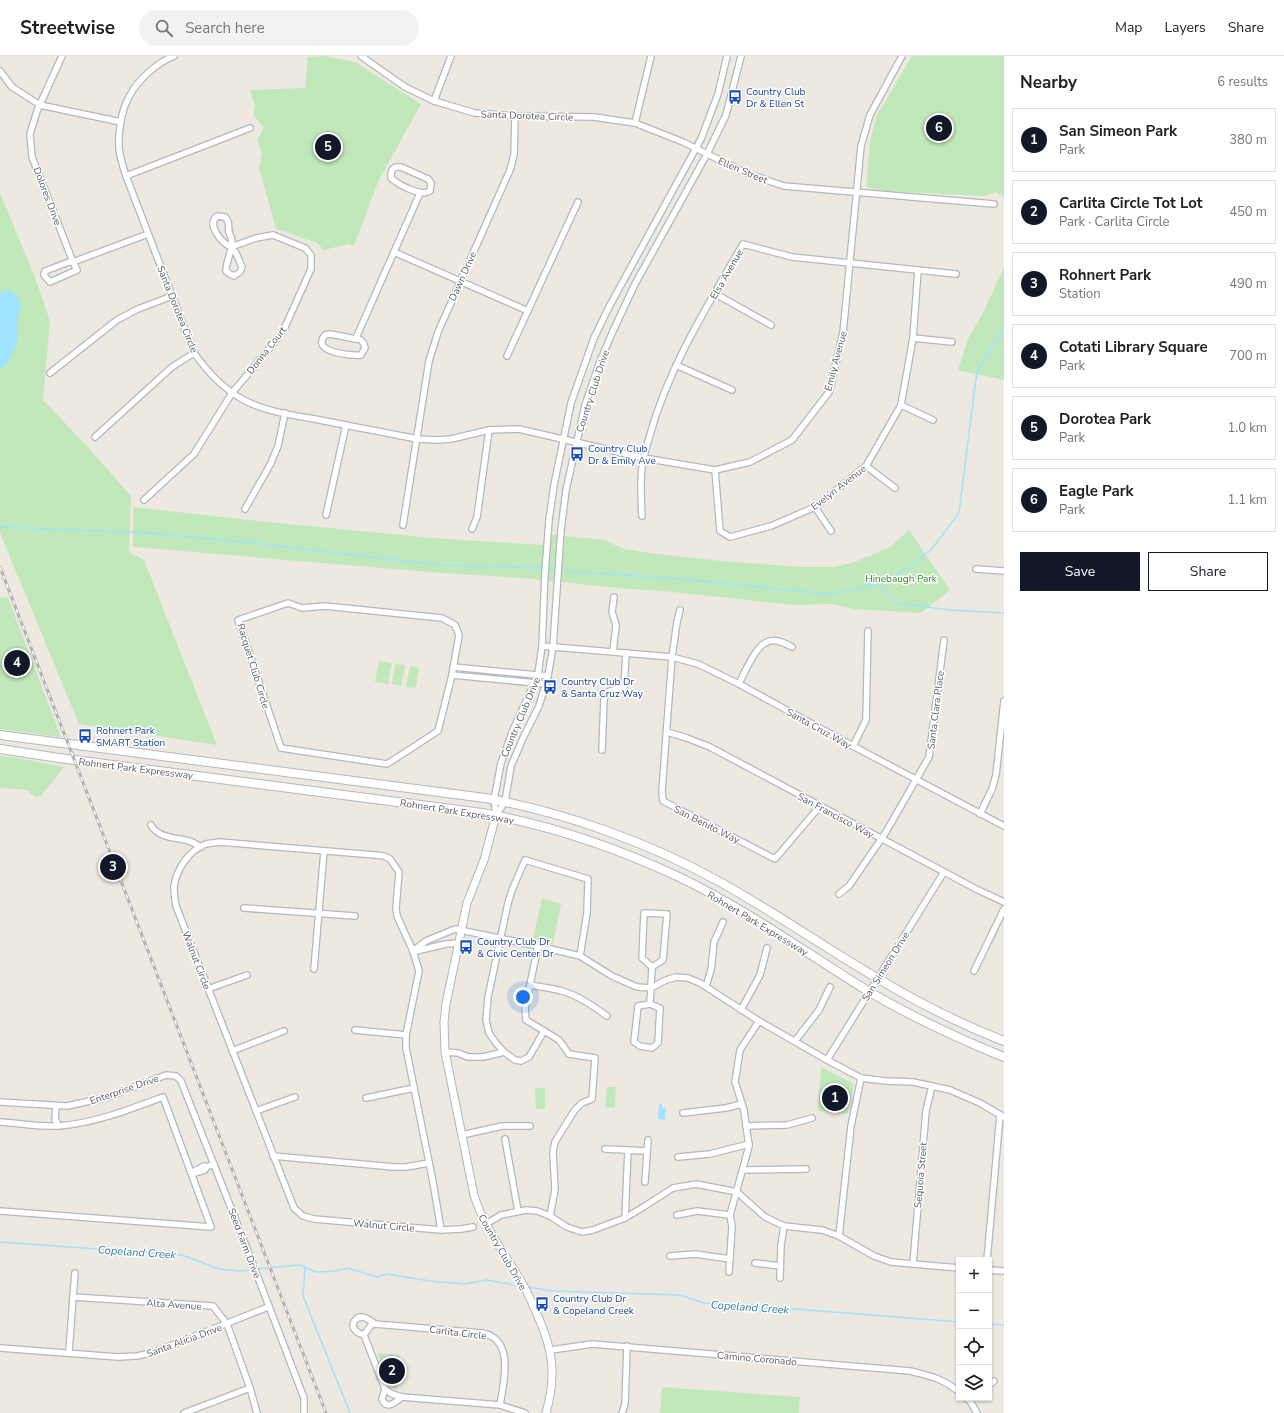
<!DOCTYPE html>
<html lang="en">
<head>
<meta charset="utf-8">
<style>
	body { margin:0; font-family:"Nunito Sans",sans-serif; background:#f2f2f2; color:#222 }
	.controls { position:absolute; right:12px; bottom:12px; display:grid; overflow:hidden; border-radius:0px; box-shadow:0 1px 3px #0004 }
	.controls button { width:36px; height:36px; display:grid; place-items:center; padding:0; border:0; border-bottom:1px solid #e0e0e0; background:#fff; color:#222; font:20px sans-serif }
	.you { position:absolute; left:523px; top:941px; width:14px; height:14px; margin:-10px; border:3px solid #fff; border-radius:50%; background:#1a73e8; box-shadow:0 0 0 6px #1a73e833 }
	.badge { display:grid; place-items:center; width:26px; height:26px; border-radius:50%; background:#111827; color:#fff; font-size:13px; font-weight:700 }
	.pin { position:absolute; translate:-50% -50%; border:2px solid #fff; box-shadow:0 1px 4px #0006 }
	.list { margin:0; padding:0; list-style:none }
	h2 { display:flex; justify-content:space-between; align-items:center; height:52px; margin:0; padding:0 16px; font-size:17px }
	h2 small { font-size:13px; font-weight:400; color:#767676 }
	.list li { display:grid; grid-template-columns:26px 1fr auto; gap:12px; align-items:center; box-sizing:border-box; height:64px; margin:0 8px 8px; padding:0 8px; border:1px solid #e0e0e0; border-radius:0px }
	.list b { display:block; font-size:15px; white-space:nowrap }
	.list p { margin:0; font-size:13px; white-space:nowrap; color:#767676 }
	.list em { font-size:13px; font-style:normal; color:#767676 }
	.actions { display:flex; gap:8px; padding:12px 16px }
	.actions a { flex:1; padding:9px 0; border:1px solid #111827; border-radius:0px; text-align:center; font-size:14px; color:#111827 }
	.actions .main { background:#111827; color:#fff }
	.icon { flex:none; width:22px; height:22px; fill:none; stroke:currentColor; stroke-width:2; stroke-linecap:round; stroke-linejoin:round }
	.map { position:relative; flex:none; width:1004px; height:1357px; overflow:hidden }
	header { display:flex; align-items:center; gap:24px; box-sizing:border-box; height:56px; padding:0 20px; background:#fff; border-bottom:1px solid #e0e0e0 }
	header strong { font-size:19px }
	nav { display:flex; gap:22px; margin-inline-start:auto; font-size:14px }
	.search { width:280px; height:36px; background:#f2f2f2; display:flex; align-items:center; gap:10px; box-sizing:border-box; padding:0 14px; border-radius:22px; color:#767676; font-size:15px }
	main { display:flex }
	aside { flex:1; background:#fff }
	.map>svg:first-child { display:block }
	.green { fill:#c1e8ba }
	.water { fill:#9fe3ff }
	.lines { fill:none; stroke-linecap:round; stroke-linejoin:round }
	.stream { stroke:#9fe3ff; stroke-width:1.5 }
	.minor-casing { stroke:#b3b8bc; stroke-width:8 }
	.tertiary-casing { stroke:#b3b8bc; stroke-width:9 }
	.secondary-casing { stroke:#b2b8bd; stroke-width:10 }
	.minor { stroke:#fff; stroke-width:5.5 }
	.tertiary { stroke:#fff; stroke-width:7 }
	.secondary { stroke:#fff; stroke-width:8 }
	.rail-casing { stroke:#b2b3b4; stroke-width:3 }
	.rail { stroke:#fff; stroke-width:1.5; stroke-dasharray:4.5; stroke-linecap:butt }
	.labels { text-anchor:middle; stroke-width:3; stroke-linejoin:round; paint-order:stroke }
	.transit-label { font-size:10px; fill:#164399; stroke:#fff; text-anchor:start }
	.street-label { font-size:10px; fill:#595f63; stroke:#fff }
	.park-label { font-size:10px; fill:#36862d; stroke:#fff }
	.water-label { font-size:11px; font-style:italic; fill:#2f7ba7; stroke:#fff }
</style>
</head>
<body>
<header>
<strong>Streetwise</strong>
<div class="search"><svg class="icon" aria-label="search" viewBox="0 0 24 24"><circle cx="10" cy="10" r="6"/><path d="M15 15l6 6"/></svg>Search here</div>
<nav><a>Map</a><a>Layers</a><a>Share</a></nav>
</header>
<main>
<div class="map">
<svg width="1004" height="1357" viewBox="0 0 1004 1357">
	<rect width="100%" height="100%" fill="#eee9e0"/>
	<!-- green -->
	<g class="green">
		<path d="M325,0L355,6L421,48L378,126L354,190L348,188L324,194L317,187L276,173L259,112L262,97L257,84L264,72L253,59L255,50L250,34L305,32L308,1Z"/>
		<path d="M912,0H1004V141L995,136L985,140L884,135L866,131L870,85L877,59Z"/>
		<path d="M0,137L36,224L50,265L43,344L86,389L131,440L129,496L144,504L217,689L79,668L5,489L0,476Z"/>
		<path d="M1004,211V324L958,314L968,283L984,255Z"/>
		<path d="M133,451L258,465L432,482L543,489L545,478L605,484L623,493L665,499L722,505L801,511H835L855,506L890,491L909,474L950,534L921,557L854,553L832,548L793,549L673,536L617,532L523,522L443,517L133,491Z"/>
		<path d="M0,541L8,542L61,681L0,673Z"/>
		<path d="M379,605L392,607L388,628L375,626Z"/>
		<path d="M395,608L405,609L401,630L392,628Z"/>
		<path d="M410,610L419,612L416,632L406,631Z"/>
		<path d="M0,700L19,702L64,711L41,740L35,741L27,734L0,732Z"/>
		<path d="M542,842L561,848L553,888L533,883Z"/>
		<path d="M821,1011L854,1028L848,1058L818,1055Z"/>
		<path d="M607,1031H616L615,1052L605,1051Z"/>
		<path d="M535,1032H545V1053H536Z"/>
		<path d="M377,1297L400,1299L397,1334L391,1331Z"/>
		<path d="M662,1331L800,1341L799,1357H660Z"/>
	</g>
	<!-- water -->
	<g class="water">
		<path d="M6,234C11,235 18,239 20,244C22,250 19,256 18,262C17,267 18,273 18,278C18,288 9,308 1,313H0V237Z"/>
		<path d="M659,1048L663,1049L662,1052L666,1053L665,1064L658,1063Z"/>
	</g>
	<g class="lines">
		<!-- stream -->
		<g class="stream">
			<path d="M0,471L149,477L244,486L440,509L541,512"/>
			<path d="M549,513L557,514"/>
			<path d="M564,515L682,523L829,538L858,533L891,523L931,494L959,457L977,315L1004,274"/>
			<path d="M878,528L896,547L950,554L1004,557"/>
			<path d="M0,1186L182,1199L219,1213L240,1215L252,1214"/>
			<path d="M305,1212L303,1240L350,1357"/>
			<path d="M256,1213L300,1209L316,1216L335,1215L348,1212L377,1221L387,1218L430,1225L465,1228L487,1224L520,1230"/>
			<path d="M528,1231L552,1235L680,1239L704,1247L757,1249L771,1254L796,1253L959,1266"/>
			<path d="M989,1268L1004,1269"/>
		</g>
		<defs>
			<g id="minor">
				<path d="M62,0L37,55L30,78L32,101L73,206L148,178"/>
				<path d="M174,0C158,6 137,24 129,41C121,55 118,77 119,92C120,102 123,111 126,120L194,297C207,315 222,332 242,343C263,355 291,359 315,363C349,370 383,376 417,383L438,384L451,383L489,374L519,373L644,402L715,414L750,406L792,384L829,336L843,277L861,90L870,59L902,0"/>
				<path d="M361,0L405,31L434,45L475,57L515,60L594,61L635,67L683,86L746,117L784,130L994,148"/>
				<path d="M0,15L12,31L40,49L121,66"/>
				<path d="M434,45L451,0"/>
				<path d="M635,67L651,0"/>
				<path d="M396,111H401L428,123L431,127L430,135C421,141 399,129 391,122C391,117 391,113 396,111Z"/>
				<path d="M126,120L250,72"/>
				<path d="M231,191C222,187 206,169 217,160L225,161C230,166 228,169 229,176C230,179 232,182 232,186C232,196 226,205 226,215L230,218L234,220L240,216L242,211L236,197L231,191"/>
				<path d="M394,196L528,255"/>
				<path d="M69,206H73L77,214L50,226L44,219L45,215Z"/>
				<path d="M714,237L771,269"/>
				<path d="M330,278L361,284L364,288L365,292L361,299C351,300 310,296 325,279Z"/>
				<path d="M356,282L420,137"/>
				<path d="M913,282L952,286"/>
				<path d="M507,300L578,146"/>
				<path d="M676,309L732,334"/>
				<path d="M50,317L117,264L138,253L172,240"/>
				<path d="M901,349L933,364"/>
				<path d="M95,381L172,311L194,297"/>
				<path d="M866,410L895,432"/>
				<path d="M715,414L720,475L730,481L771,470L815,451L866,410L901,349L913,282L918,214"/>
				<path d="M144,444L194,398L232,337L278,282L285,271L311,213V199L305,192L273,179L256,182L231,191"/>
				<path d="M815,451L831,475"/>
				<path d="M245,453L270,409L278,390L285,357"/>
				<path d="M326,459L346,369"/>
				<path d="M642,460C641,444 640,428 642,411C643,400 647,390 650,379C669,310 708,249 743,188L792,201L956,218"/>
				<path d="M403,469L429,305L438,276L510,114L514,99L515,60"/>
				<path d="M472,473L477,461L489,374"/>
				<path d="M976,513L1004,515"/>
				<path d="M288,547L302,552L325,550L442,562L455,569L459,579L452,619L438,675L387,708L281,692L238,564Z"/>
				<path d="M680,554L677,566L672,601L662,735L663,745L775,803L820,750"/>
				<path d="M542,590L672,601L698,608L739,628L853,690L1004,770"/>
				<path d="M613,596L616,569L612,556L614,541"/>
				<path d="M453,611L548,620"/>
				<path d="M452,619L546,628"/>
				<path d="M739,628C744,617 755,592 765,587C774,581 784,587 792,591"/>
				<path d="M667,676L687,682L710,691L978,834L1004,846"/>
				<path d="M853,690L866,664L868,575"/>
				<path d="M602,694L604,643L606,637L610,635L624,631L626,597"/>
				<path d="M980,758L992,733L996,719L1004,645"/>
				<path d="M496,759L505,746L511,710L524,680L539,650L548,620L553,591L561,474L566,434L585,349L601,303L613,275L635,228L707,98L726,59L741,0"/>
				<path d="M496,759L494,744L501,707L513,674L538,619L542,590L545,517L549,464L554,429L571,347L594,282L609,251L701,83L718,38L727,0"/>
				<path d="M151,769C159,783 176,781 189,785C193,786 197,789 201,791"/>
				<path d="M839,838L849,830L886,776L929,701L944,584"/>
				<path d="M244,852L355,860"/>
				<path d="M538,890L525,953L526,964L559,984L569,998L595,1002L592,1043L582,1047L574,1055L555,1086L553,1096L555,1134L550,1160"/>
				<path d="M413,895L426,885L455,873L538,890L580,900L612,920L637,931L651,932L666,924L676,921L688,922L700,927L759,965L827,1004L861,1022L886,1025L913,1026L950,1034L980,1047L1004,1061"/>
				<path d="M416,895L446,888L459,887"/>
				<path d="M314,913L324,795"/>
				<path d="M974,915L1004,853"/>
				<path d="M530,929C541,931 552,932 562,935C579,940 593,950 607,960"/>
				<path d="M706,930L711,914L714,886L723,866"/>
				<path d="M208,933L247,919"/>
				<path d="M650,948L638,950L634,986L640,990L652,992L658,987L660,952L650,948L652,911L663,904L667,858L644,857L642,902L652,911"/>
				<path d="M741,954L760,919L767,892"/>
				<path d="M355,974L406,979"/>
				<path d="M544,975L529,1001L521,1005L515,1004L504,996L496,987L489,977L486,964L488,941L508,847L512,834L525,804L588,823L587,857L580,900"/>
				<path d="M795,985L819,954L830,931"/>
				<path d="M232,995L284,975"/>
				<path d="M445,996L458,997L468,1001H483L504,996"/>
				<path d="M827,1004L944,816"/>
				<path d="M366,1042L414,1032"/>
				<path d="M0,1046L67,1050L108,1041L166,1019L176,1020L181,1025L244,1185L304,1342V1357"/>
				<path d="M56,1050L55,1064L57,1066"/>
				<path d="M256,1055L295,1041"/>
				<path d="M683,1057L726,1052L742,1048"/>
				<path d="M0,1066C19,1067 40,1071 59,1070C95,1067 128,1054 163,1041L211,1171L0,1155"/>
				<path d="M746,1070L787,1069L812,1062"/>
				<path d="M462,1079L502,1070H530"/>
				<path d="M505,1083L518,1155"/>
				<path d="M605,1093L647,1095"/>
				<path d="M273,1100L394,1111H406L429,1107"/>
				<path d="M678,1101L710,1098L749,1088"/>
				<path d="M743,1114L806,1113"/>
				<path d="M194,1116L196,1117L205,1114L206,1111"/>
				<path d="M191,1117L204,1110L206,1111L214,1108"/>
				<path d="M645,1126L648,1084"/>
				<path d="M677,1159L697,1155L730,1159"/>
				<path d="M625,1162L628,1094"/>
				<path d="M486,1168L501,1159L526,1154L537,1155L550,1160L567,1171L582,1176L593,1174L625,1162L645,1150L673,1132L696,1128L737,1136L765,1161L784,1170L822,1174L839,1180L874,1200L891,1206L959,1212"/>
				<path d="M441,1174L433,1126L406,992V979L419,915L413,895L397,860L396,852L399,816L390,803L384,800L375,799L219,786C215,787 210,787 206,788C189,794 176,814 174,831C174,838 175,844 176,850L294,1152L303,1160L314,1163L441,1174L461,1173L473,1171"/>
				<path d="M839,1180L851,1070L861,1022"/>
				<path d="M670,1200L695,1198L730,1203"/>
				<path d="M987,1204L1000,1059"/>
				<path d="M755,1207L780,1210"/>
				<path d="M913,1208L926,1055L932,1030"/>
				<path d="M989,1214L1004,1215"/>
				<path d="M729,1216L732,1171L730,1159L749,1090L744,1054L735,1026L740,994L759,965"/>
				<path d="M780,1222L781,1189L784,1170"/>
				<path d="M73,1241L75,1217"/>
				<path d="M375,1268L482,1277C515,1283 504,1325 500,1349L402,1341L392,1338L385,1333L364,1279L371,1269Z"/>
				<path d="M364,1279C361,1278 357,1277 355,1274C350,1268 356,1260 363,1261C367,1262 371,1265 375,1268"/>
				<path d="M0,1292L118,1301L137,1300L155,1296L268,1251"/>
				<path d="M551,1294L592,1288L910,1315C930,1320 942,1322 959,1336"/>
				<path d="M69,1296L73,1241L213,1250L227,1268L250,1332L257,1357"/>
				<path d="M989,1329L994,1325"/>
				<path d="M385,1333L382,1343C386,1354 395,1347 402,1341"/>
				<path d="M966,1342L970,1345L977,1357"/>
				<path d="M500,1349L525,1357"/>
				<path d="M184,1357L250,1332"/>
				<path d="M622,1357L625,1348L627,1290"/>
			</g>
			<path id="tertiary" d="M496,759L484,804L467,847L446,948L444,966L445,996L474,1139C483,1169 502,1194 518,1220C525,1231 531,1244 536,1256C553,1293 557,1317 546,1357"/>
			<g id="secondary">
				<path d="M0,679L485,742C564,756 650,787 720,826C774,856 824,891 877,922C917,946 960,968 1004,985"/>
				<path d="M0,693L59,702L482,757C550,769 617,792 679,821C746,853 806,897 868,935C912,961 957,982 1004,1001"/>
			</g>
		</defs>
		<!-- minor casing -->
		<use href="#minor" class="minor-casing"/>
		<!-- tertiary casing -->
		<use href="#tertiary" class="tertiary-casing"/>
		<!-- secondary casing -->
		<use href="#secondary" class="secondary-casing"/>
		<!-- minor -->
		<use href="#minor" class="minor"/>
		<!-- tertiary -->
		<use href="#tertiary" class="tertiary"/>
		<!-- secondary -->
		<use href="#secondary" class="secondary"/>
		<defs>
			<path id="rail" d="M0,511L326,1357"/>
		</defs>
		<!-- rail casing -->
		<use href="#rail" class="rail-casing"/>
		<!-- rail -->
		<use href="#rail" class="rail"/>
	</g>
	<!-- icons -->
	<defs>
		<symbol id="bus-bare" viewBox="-9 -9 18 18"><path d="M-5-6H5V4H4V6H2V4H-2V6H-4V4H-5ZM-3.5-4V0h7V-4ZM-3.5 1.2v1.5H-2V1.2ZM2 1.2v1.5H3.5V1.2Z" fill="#1a4fb4" stroke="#fff" stroke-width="2.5" paint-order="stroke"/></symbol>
	</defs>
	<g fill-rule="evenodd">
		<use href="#bus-bare" x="725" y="31" width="20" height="20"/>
		<use href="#bus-bare" x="567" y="388" width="20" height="20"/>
		<use href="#bus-bare" x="540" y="621" width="20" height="20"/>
		<use href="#bus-bare" x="75" y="670" width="20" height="20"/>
		<use href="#bus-bare" x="456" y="881" width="20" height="20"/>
		<use href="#bus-bare" x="532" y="1238" width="20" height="20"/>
	</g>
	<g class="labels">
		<!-- transit labels -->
		<g class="transit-label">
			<text x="746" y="39">Country Club<tspan x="746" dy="12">Dr &amp; Ellen St</tspan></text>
			<text x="588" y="396">Country Club<tspan x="588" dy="12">Dr &amp; Emily Ave</tspan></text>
			<text x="561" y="629">Country Club Dr<tspan x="561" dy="12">&amp; Santa Cruz Way</tspan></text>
			<text x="96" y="678">Rohnert Park<tspan x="96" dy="12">SMART Station</tspan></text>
			<text x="477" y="889">Country Club Dr<tspan x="477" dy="12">&amp; Civic Center Dr</tspan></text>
			<text x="553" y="1246">Country Club Dr<tspan x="553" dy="12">&amp; Copeland Creek</tspan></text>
		</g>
		<!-- street labels -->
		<g class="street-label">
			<text transform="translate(527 59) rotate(2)" y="4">Santa Dorotea Circle</text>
			<text transform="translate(743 114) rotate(23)" y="4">Ellen Street</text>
			<text transform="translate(48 140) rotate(69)" y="4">Dolores Drive</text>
			<text transform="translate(726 218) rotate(-60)" y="4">Elsa Avenue</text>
			<text transform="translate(462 220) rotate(-66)" y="4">Dawn Drive</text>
			<text transform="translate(178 253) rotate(68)" y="4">Santa Dorotea Circle</text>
			<text transform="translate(266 294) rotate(-52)" y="4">Donna Court</text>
			<text transform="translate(835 305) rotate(-75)" y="4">Emily Avenue</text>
			<text transform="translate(592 335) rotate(-72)" y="4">Country Club Drive</text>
			<text transform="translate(838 431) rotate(-38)" y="4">Evelyn Avenue</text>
			<text transform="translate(254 610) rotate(73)" y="4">Racquet Club Circle</text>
			<text transform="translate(935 654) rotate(-83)" y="4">Santa Clara Place</text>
			<text transform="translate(520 661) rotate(-67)" y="4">Country Club Drive</text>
			<text transform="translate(819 672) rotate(29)" y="4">Santa Cruz Way</text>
			<text transform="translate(136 712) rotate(7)" y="4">Rohnert Park Expressway</text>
			<text transform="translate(457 755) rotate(9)" y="4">Rohnert Park Expressway</text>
			<text transform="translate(836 759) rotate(28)" y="4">San Francisco Way</text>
			<text transform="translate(707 768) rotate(27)" y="4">San Benito Way</text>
			<text transform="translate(758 867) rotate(31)" y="4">Rohnert Park Expressway</text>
			<text transform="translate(197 904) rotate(69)" y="4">Walnut Circle</text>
			<text transform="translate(885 910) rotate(-58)" y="4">San Simeon Drive</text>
			<text transform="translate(124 1033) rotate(-19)" y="4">Enterprise Drive</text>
			<text transform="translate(920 1119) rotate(-85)" y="4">Sequoia Street</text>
			<text transform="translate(384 1169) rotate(5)" y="4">Walnut Circle</text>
			<text transform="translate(245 1187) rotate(69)" y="4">Seed Farm Drive</text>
			<text transform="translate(503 1196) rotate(60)" y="4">Country Club Drive</text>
			<text transform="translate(174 1248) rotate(4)" y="4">Alta Avenue</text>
			<text transform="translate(458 1276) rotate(7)" y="4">Carlita Circle</text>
			<text transform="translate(184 1284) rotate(-20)" y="4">Santa Alicia Drive</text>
			<text transform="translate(757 1302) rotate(5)" y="4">Camino Coronado</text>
		</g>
		<!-- park labels -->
		<g class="park-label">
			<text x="901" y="526">Hinebaugh Park</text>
		</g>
		<!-- water labels -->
		<g class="water-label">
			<text transform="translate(137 1196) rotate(4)" y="4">Copeland Creek</text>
			<text transform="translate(750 1251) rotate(4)" y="4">Copeland Creek</text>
		</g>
	</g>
</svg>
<div class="controls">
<button>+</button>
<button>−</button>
<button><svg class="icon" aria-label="locate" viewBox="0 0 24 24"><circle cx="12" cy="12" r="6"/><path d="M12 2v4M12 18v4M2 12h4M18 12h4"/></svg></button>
<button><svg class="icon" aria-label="layers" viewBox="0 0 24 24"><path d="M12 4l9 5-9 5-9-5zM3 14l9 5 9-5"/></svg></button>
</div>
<div class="you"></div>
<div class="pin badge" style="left:835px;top:1042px">1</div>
<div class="pin badge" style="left:392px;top:1315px">2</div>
<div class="pin badge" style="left:113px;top:811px">3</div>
<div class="pin badge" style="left:17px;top:607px">4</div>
<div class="pin badge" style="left:328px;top:91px">5</div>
<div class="pin badge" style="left:939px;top:72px">6</div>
</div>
<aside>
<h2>Nearby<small>6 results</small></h2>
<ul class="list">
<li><span class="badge">1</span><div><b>San Simeon Park</b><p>Park</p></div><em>380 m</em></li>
<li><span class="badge">2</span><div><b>Carlita Circle Tot Lot</b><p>Park · Carlita Circle</p></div><em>450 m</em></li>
<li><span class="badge">3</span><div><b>Rohnert Park</b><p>Station</p></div><em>490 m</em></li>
<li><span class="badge">4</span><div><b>Cotati Library Square</b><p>Park</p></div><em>700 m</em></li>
<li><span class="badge">5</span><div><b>Dorotea Park</b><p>Park</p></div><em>1.0 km</em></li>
<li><span class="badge">6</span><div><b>Eagle Park</b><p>Park</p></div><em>1.1 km</em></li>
</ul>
<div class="actions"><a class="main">Save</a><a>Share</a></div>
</aside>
</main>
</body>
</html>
